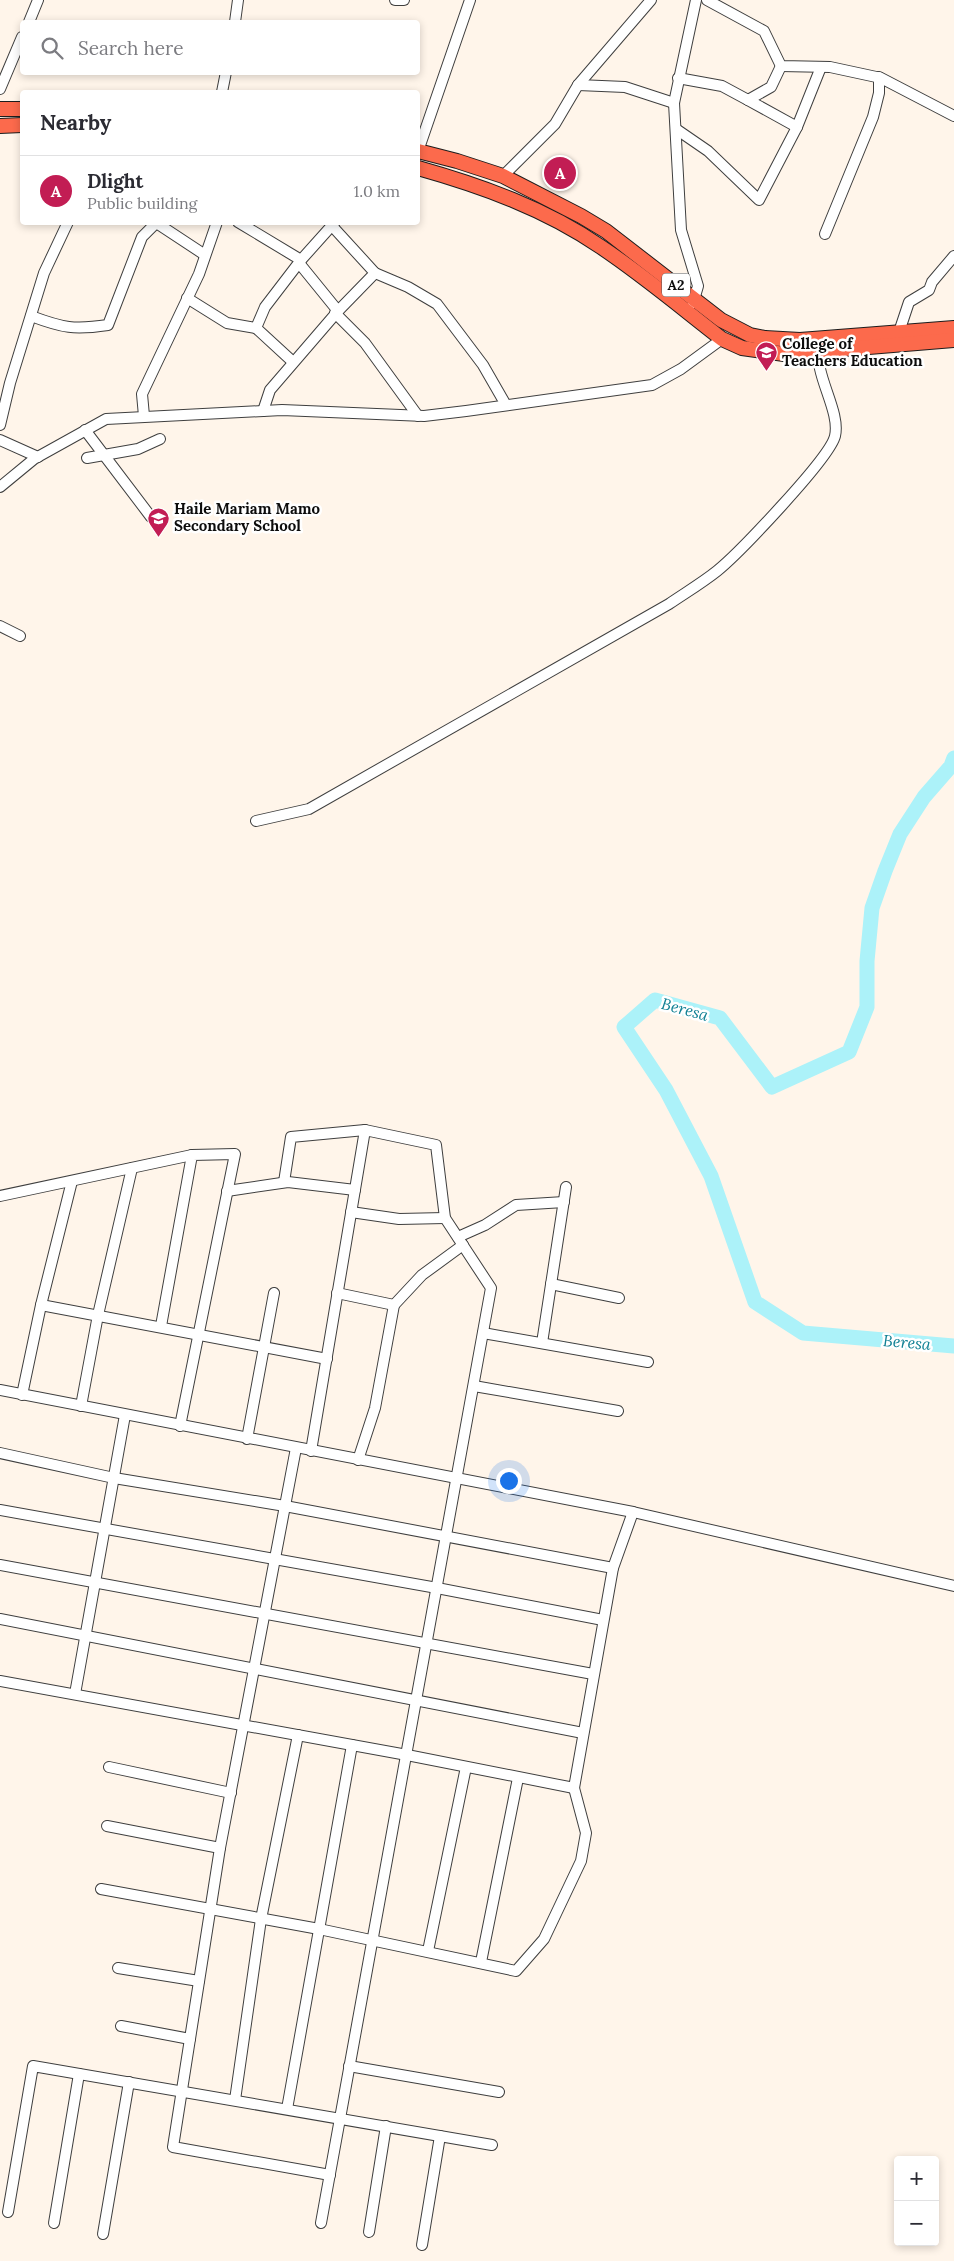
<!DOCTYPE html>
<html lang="en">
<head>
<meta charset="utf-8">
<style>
	body { margin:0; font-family:Lora,serif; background:#f2f2f3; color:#2b2b33 }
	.controls { position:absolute; right:15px; bottom:15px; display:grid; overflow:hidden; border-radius:5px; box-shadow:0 2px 8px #0003 }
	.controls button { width:45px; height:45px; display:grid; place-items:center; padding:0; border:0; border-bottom:1px solid #e1e1e2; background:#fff; color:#2b2b33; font:25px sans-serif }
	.you { position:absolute; left:508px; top:1480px; width:18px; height:18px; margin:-12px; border:4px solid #fff; border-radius:50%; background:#1a73e8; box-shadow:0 0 0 8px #1a73e833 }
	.badge { display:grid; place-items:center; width:32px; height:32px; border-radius:50%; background:#c21d54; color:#fff; font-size:16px; font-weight:700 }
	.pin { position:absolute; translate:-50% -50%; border:2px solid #fff; box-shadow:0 1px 5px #0006 }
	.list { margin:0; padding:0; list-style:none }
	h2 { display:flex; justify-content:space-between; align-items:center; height:65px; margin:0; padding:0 20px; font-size:21px }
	h2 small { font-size:16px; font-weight:400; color:#7c7c81 }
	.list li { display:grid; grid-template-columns:32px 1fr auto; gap:15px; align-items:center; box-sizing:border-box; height:70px; padding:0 20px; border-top:1px solid #e1e1e2 }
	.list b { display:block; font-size:19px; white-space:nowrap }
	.list p { margin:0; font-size:16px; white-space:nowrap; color:#7c7c81 }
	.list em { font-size:16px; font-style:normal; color:#7c7c81 }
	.icon { flex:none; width:28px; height:28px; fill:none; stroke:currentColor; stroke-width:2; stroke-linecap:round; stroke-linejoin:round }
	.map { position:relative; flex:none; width:954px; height:2261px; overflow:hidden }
	.search { position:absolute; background:#fff; box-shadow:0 2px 8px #0003; left:20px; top:20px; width:400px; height:55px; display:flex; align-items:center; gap:12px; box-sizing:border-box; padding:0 18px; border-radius:5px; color:#7c7c81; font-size:19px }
	.panel { position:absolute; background:#fff; box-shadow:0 2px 8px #0003; left:20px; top:90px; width:400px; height:135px; border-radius:5px }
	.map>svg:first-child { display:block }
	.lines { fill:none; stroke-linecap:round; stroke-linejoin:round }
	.river { stroke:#acf2f9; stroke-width:15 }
	.minor-casing { stroke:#3f3f3f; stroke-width:12 }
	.highway-casing { stroke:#1d1d1d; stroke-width:16 }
	.minor { stroke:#fff; stroke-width:10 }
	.highway { stroke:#fc6a4c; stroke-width:14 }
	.labels { text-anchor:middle; stroke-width:5; stroke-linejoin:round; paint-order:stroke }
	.shield { fill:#fff; stroke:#555; stroke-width:1 }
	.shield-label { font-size:14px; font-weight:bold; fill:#0c0c0c }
	.poi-label { font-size:15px; font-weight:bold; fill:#0c0c0c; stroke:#fff; text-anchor:start }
	.water-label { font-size:16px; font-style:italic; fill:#108094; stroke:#fff }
</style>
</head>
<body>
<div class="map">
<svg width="954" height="2261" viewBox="0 0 954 2261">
	<rect width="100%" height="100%" fill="#fff5ea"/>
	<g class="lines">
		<!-- river -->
		<path class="river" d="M954,758L951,766L924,797L900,834L885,871L872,908L867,961V1007L849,1052L772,1087L720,1018L655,1000L624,1027L666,1090L711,1176L755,1302L803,1333L954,1346"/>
		<defs>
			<g id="minor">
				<path d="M395,0H404"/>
				<path d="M707,0L764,31L781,66L830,67L881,78L954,116"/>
				<path d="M29,22L38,0"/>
				<path d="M235,22L238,0"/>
				<path d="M678,78L722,86L748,100L771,87L781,66"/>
				<path d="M578,85L625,87L674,103"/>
				<path d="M0,89L22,37"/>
				<path d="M222,92L226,72"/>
				<path d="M748,100L797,127L821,67"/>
				<path d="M676,129L708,151L759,200L797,127"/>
				<path d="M418,151L470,0"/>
				<path d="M503,176L555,124L578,85L651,0"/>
				<path d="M155,222L205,255"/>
				<path d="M238,222L301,260L335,222"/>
				<path d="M825,234L873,117L879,93V77"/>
				<path d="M299,263L338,311L375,273L333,227"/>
				<path d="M375,273L408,287L437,304L483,365L506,405"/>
				<path d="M187,298L227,323L256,328L265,307L301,260"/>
				<path d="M693,303L698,286L681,230L674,103L696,0"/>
				<path d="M335,313L365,343L418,416"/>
				<path d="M31,316C63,328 74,330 108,325L142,237L155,224"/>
				<path d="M256,328L293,362"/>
				<path d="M899,332L909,302L929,290L932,282L954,256"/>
				<path d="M263,411L270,390L338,311"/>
				<path d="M144,416L142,394L199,274L217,222"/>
				<path d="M0,425L10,383L44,273L68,222"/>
				<path d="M85,430L151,517"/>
				<path d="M0,440L38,457"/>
				<path d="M87,458L138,449L160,439"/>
				<path d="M0,487L34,459L106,419L282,410L424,416L466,411L652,385L681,369L722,339"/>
				<path d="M0,626L20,636"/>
				<path d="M256,821L309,809L669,604C685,593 702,583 717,571C738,554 830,458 835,436C841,410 812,372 820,347"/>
				<path d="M284,1182L291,1137L365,1130"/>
				<path d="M227,1191L288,1182L355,1190"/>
				<path d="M0,1196L192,1155"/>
				<path d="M351,1212L399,1219L445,1218"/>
				<path d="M458,1237L485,1225L516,1205L564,1202"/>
				<path d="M551,1284L619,1298"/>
				<path d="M337,1293L394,1305L375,1408L358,1460"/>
				<path d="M41,1305L327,1359"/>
				<path d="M394,1305L422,1275L463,1245"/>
				<path d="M161,1326L192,1155L235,1154L180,1426"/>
				<path d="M483,1333L648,1362"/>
				<path d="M542,1343L566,1187"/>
				<path d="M474,1386L618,1411"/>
				<path d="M0,1390L633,1512L954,1586"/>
				<path d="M22,1395L41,1305L72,1181"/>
				<path d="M81,1406L98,1315L132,1168"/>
				<path d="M247,1439L274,1293"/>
				<path d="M296,1448L220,1848L173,2147L330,2175"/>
				<path d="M311,1451L365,1130L436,1145L445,1218L491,1288L321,2223"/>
				<path d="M0,1453L114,1478L285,1506L613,1568"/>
				<path d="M0,1510L437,1588L603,1620"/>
				<path d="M0,1565L593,1674"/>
				<path d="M0,1619L583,1733"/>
				<path d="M0,1681L407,1755L574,1788L613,1568L633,1512"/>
				<path d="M75,1694L125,1415"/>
				<path d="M109,1767L231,1793"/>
				<path d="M107,1826L220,1848"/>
				<path d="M101,1889L319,1929L516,1971L544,1939L581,1861L586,1833L574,1788"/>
				<path d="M428,1951L466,1767"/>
				<path d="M481,1962L518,1778"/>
				<path d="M118,1968L199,1981"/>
				<path d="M121,2026L190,2039"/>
				<path d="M349,2066L499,2092"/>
				<path d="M235,2100L261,1919L298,1735"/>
				<path d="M287,2109L352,1745"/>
				<path d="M8,2212L33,2066L492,2145"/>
				<path d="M54,2223L79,2074"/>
				<path d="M369,2232L386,2126"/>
				<path d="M103,2234L129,2082"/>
				<path d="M422,2245L440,2136"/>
			</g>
			<g id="highway">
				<path d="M0,109H22"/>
				<path d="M0,126L22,125"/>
				<path d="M418,151L457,161L503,176L581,216L606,231L721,320L750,335L765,338L800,340L954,328"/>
				<path d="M418,168C482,186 546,209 601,247C643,275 682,308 722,339L742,348L784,354L954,340"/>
			</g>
		</defs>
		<!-- minor casing -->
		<use href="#minor" class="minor-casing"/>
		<!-- highway casing -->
		<use href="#highway" class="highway-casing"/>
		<!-- minor -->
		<use href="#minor" class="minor"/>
		<!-- highway -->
		<use href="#highway" class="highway"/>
	</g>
	<!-- icons -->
	<defs>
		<symbol id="university-pin" viewBox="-11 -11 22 30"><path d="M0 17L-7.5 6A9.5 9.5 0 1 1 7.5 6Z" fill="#c21d54" stroke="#fff"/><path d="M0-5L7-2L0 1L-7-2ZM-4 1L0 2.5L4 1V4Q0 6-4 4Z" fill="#fff"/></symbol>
		<symbol id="school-pin" viewBox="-11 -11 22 30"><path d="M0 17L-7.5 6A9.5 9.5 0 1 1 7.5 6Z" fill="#c21d54" stroke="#fff"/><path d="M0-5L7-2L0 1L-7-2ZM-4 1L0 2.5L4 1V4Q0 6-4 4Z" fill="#fff"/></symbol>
	</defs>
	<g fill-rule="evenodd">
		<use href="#university-pin" x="754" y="340" width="25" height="34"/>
		<use href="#school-pin" x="146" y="506" width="25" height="34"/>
	</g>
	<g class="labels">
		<!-- shield labels -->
		<rect class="shield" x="662" y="273.5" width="28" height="23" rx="4"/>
		<g class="shield-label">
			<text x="676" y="290">A2</text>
		</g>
		<!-- poi labels -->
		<g class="poi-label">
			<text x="782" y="349">College of<tspan x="782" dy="17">Teachers Education</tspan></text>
			<text x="174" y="514">Haile Mariam Mamo<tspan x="174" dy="17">Secondary School</tspan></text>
		</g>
		<!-- water labels -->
		<g class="water-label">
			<text transform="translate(685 1009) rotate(15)" y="6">Beresa</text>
			<text transform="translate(907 1342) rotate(5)" y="6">Beresa</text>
		</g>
	</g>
</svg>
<div class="controls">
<button>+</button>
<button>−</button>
</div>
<div class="you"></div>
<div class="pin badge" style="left:560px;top:173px">A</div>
<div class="search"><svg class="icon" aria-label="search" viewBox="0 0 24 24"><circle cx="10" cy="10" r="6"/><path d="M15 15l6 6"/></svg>Search here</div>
<section class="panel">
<h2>Nearby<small></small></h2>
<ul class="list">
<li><span class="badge">A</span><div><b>Dlight</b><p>Public building</p></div><em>1.0 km</em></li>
</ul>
</section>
</div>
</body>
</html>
